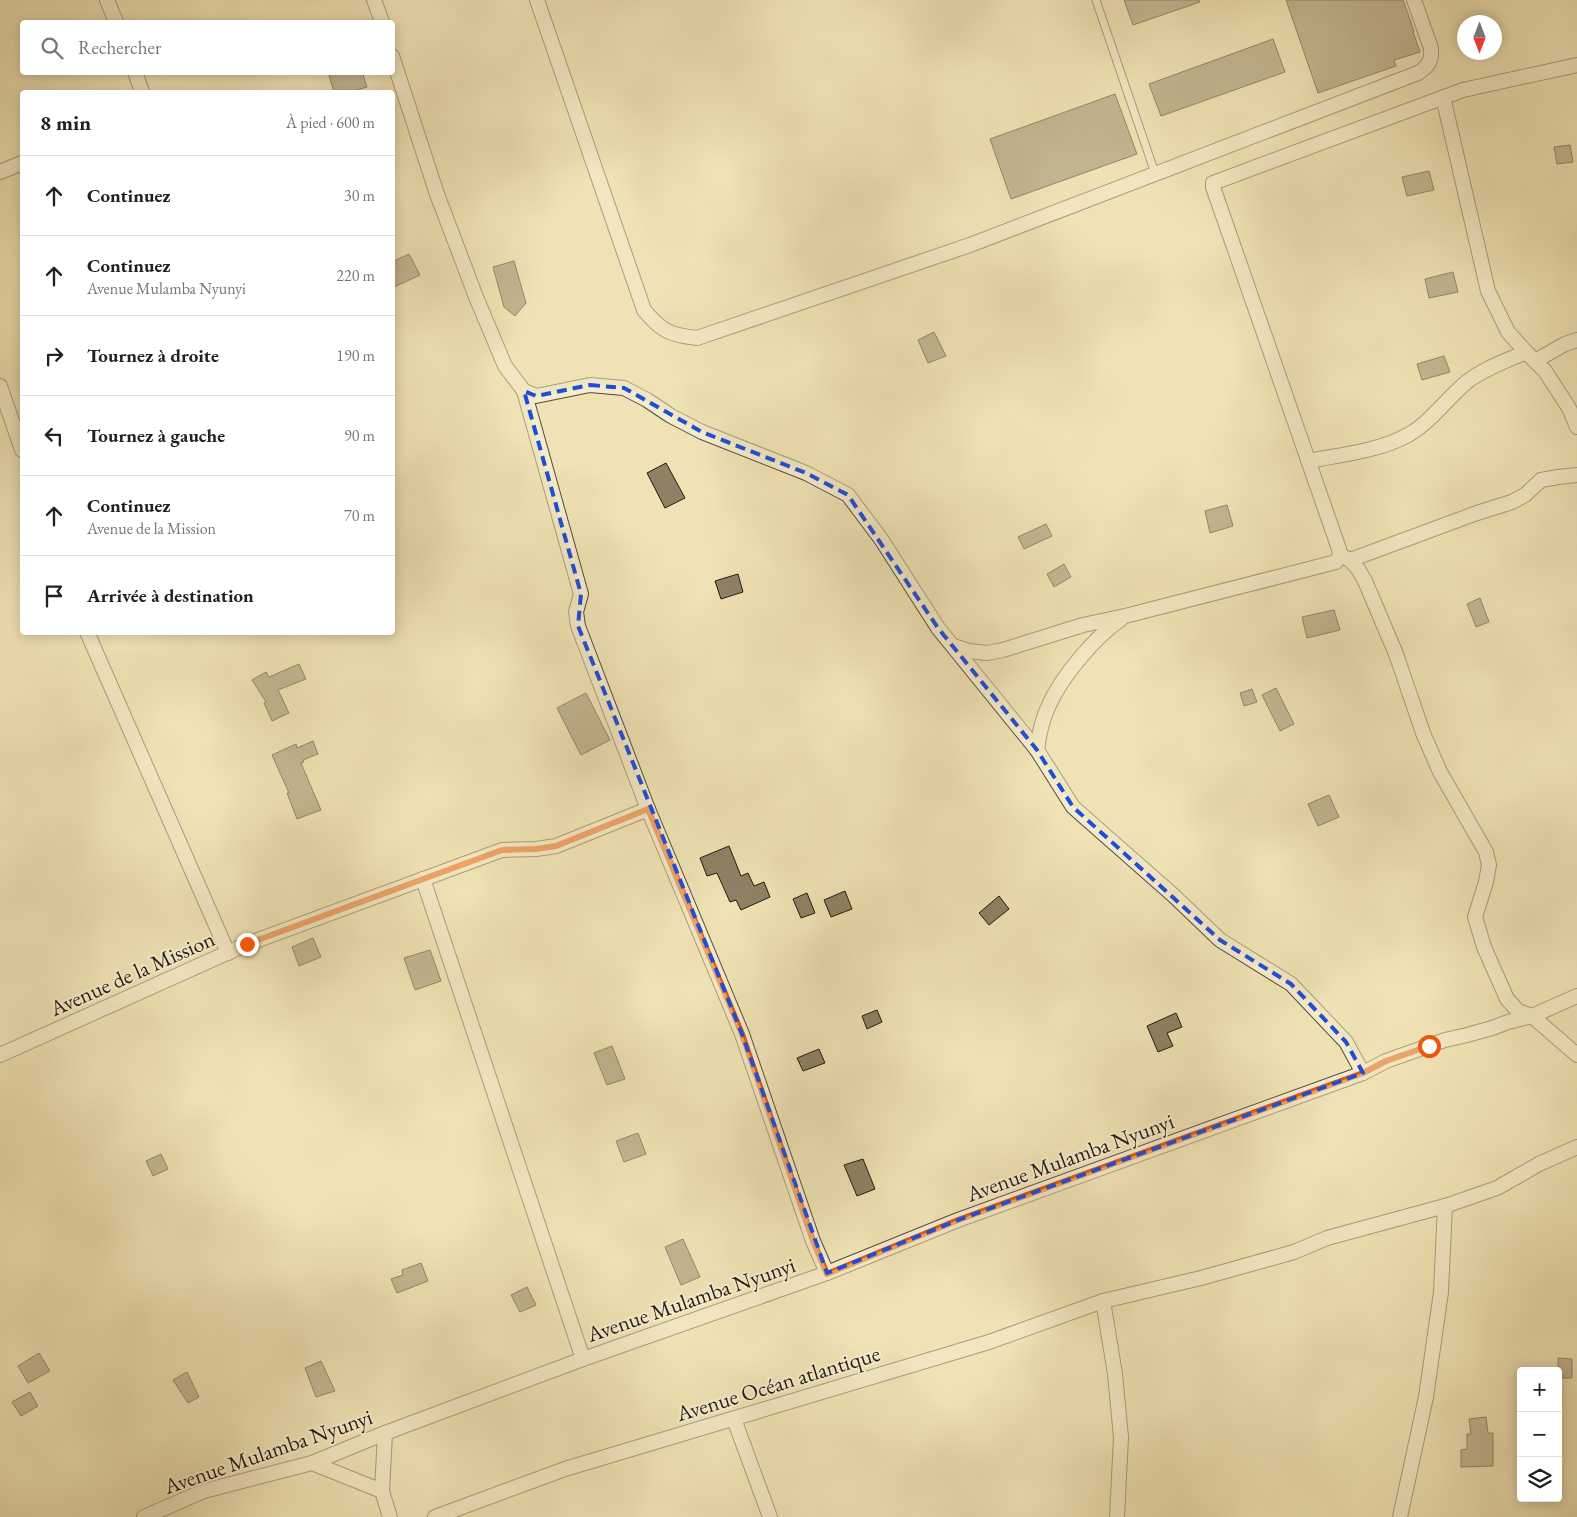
<!DOCTYPE html>
<html lang="fr">
<head>
<meta charset="utf-8">
<style>
	body { margin:0; font-family:"EB Garamond",serif; background:#f2f2f2; color:#202124 }
	.controls { position:absolute; right:15px; bottom:15px; display:grid; overflow:hidden; border-radius:5px; box-shadow:0 2px 12px #0003 }
	.controls button { width:45px; height:45px; display:grid; place-items:center; padding:0; border:0; border-bottom:1px solid #e0e0e0; background:#fff; color:#202124; font:25px sans-serif }
	.compass { position:absolute; left:1457px; top:15px; width:45px; height:45px; border-radius:50%; background:#fff; box-shadow:0 2px 12px #0003; rotate:180deg }
	.stop { position:absolute; width:15px; height:15px; margin:-11px; border:4px solid #ea580c; border-radius:50%; background:#fff }
	.stop.end { background:#ea580c; border-color:#fff; box-shadow:0 1px 5px #0008 }
	.list { margin:0; padding:0; list-style:none }
	h2 { display:flex; justify-content:space-between; align-items:center; height:65px; margin:0; padding:0 20px; font-size:21px }
	h2 small { font-size:16px; font-weight:400; color:#757577 }
	.list li { display:grid; grid-template-columns:32px 1fr auto; gap:15px; align-items:center; box-sizing:border-box; height:80px; padding:0 20px; border-top:1px solid #e0e0e0 }
	.list b { display:block; font-size:19px; white-space:nowrap }
	.list p { margin:0; font-size:16px; white-space:nowrap; color:#757577 }
	.list em { font-size:16px; font-style:normal; color:#757577 }
	.icon { flex:none; width:28px; height:28px; fill:none; stroke:currentColor; stroke-width:2; stroke-linecap:round; stroke-linejoin:round }
	.map { position:relative; flex:none; width:1577px; height:1517px; overflow:hidden }
	.search { position:absolute; background:#fff; box-shadow:0 2px 12px #0003; left:20px; top:20px; width:375px; height:55px; display:flex; align-items:center; gap:12px; box-sizing:border-box; padding:0 18px; border-radius:5px; color:#757577; font-size:19px }
	.panel { position:absolute; background:#fff; box-shadow:0 2px 12px #0003; left:20px; top:90px; width:375px; height:545px; border-radius:5px }
	.map>svg:first-child { display:block }
	.building { fill:#8d8265; stroke:#221a0f }
	.lines { fill:none; stroke-linecap:round; stroke-linejoin:round }
	.service-casing { stroke:#554c38; stroke-width:9 }
	.minor-casing { stroke:#554c38; stroke-width:16 }
	.service { stroke:#f5ecce; stroke-width:7 }
	.minor { stroke:#f5ecce; stroke-width:14 }
	.route { stroke:#ea580c; stroke-width:6 }
	.marked { fill:none; stroke:#1d4ed8; stroke-width:4; stroke-dasharray:10 6; stroke-linejoin:round }
	.labels { text-anchor:middle; stroke-width:4; stroke-linejoin:round; paint-order:stroke }
	.street-label { font-size:22px; fill:#221a0f; stroke:#f5ecce }
</style>
</head>
<body>
<div class="map">
<svg width="1577" height="1517" viewBox="0 0 1577 1517">
	<rect width="100%" height="100%" fill="#efe2b4"/>
	<filter id="stains"><feTurbulence type="fractalNoise" baseFrequency=".004" numOctaves="4"/><feColorMatrix values="0 0 0 0 .2 0 0 0 0 .09 0 0 0 0 .02 0 0 0 .5 -.17"/></filter>
	<radialGradient id="worn" r=".72"><stop offset=".6" stop-color="#630" stop-opacity="0"/><stop offset="1" stop-color="#630" stop-opacity=".3"/></radialGradient>
	<!-- building -->
	<g class="building">
		<path d="M1124,0H1199L1200,2L1133,25Z"/>
		<path d="M1286,0H1403L1414,31L1413,32L1420,52L1394,60L1396,66L1318,93Z"/>
		<path d="M1273,39L1285,72L1161,116L1149,84Z"/>
		<path d="M328,72H362L367,87L350,92H334Z"/>
		<path d="M1115,94L1137,154L1011,199L990,139Z"/>
		<path d="M1570,145L1573,162L1557,164L1554,147Z"/>
		<path d="M1429,171L1434,190L1407,196L1402,177Z"/>
		<path d="M409,254L420,275L392,288V262Z"/>
		<path d="M514,261L526,303L515,316L504,307L493,267Z"/>
		<path d="M1453,272L1458,292L1429,298L1425,279Z"/>
		<path d="M934,332L946,356L928,363L918,340Z"/>
		<path d="M1444,356L1450,372L1422,380L1417,364Z"/>
		<path d="M666,463L685,498L665,508L647,473Z"/>
		<path d="M1227,505L1233,526L1210,533L1205,511Z"/>
		<path d="M1046,524L1052,536L1024,549L1018,537Z"/>
		<path d="M1064,564L1071,577L1054,587L1047,574Z"/>
		<path d="M738,574L743,592L721,599L715,581Z"/>
		<path d="M1480,598L1489,622L1476,627L1467,604Z"/>
		<path d="M1334,610L1340,630L1307,638L1302,617Z"/>
		<path d="M299,664L306,679L278,690L289,713L272,721L264,703L266,702L252,680L266,672L269,677Z"/>
		<path d="M1276,688L1294,724L1280,731L1262,695Z"/>
		<path d="M1252,689L1257,702L1244,706L1240,693Z"/>
		<path d="M586,693L610,740L581,755L557,708Z"/>
		<path d="M313,741L318,754L303,760L304,762L301,763L321,810L297,819L287,793H289L272,755L296,744L297,748Z"/>
		<path d="M1329,795L1339,817L1318,826L1308,804Z"/>
		<path d="M729,846L741,876L748,873L754,886L764,882L770,897L741,910L736,900L730,902L717,873L707,876L700,858Z"/>
		<path d="M845,891L852,909L831,917L824,900Z"/>
		<path d="M807,893L815,913L801,918L793,899Z"/>
		<path d="M999,896L1009,909L989,925L979,913Z"/>
		<path d="M313,938L321,957L299,966L292,947Z"/>
		<path d="M430,950L441,981L415,990L404,958Z"/>
		<path d="M877,1010L882,1022L867,1029L862,1016Z"/>
		<path d="M1176,1013L1182,1027L1167,1033L1173,1046L1158,1052L1147,1026Z"/>
		<path d="M612,1046L625,1079L607,1085L594,1053Z"/>
		<path d="M819,1049L825,1063L803,1071L797,1058Z"/>
		<path d="M638,1133L646,1154L624,1162L616,1141Z"/>
		<path d="M161,1154L168,1169L153,1176L146,1161Z"/>
		<path d="M863,1159L875,1189L857,1196L844,1165Z"/>
		<path d="M683,1239L700,1277L681,1285L665,1247Z"/>
		<path d="M421,1263L428,1281L397,1293L391,1279L403,1275L402,1270Z"/>
		<path d="M527,1287L536,1305L520,1312L511,1295Z"/>
		<path d="M39,1353L50,1371L28,1383L18,1366Z"/>
		<path d="M1558,1358L1572,1359V1378H1558Z"/>
		<path d="M321,1361L335,1391L316,1397L305,1368Z"/>
		<path d="M187,1372L199,1397L188,1403L173,1380Z"/>
		<path d="M30,1392L38,1406L21,1416L12,1402Z"/>
		<path d="M1486,1417L1488,1433H1493V1466L1461,1467V1450L1467,1449V1434H1471L1469,1419Z"/>
	</g>
	<g class="lines">
		<defs>
			<path id="service" d="M1096,0L1155,173"/>
			<g id="minor">
				<path d="M107,0L116,22"/>
				<path d="M374,0L382,22"/>
				<path d="M537,0L644,310C661,331 670,335 697,338L970,245L1418,73C1429,66 1432,60 1431,48L1414,0"/>
				<path d="M392,56L437,194L476,297L505,366L524,391L536,396L590,385L624,388L647,400L671,416L702,432L806,473L848,495L881,539L938,628L1037,750L1073,807L1173,895L1220,940L1291,984L1346,1042L1363,1073"/>
				<path d="M135,72L142,92"/>
				<path d="M1443,97L1488,291L1508,332L1526,352L1545,371L1569,408L1577,427"/>
				<path d="M0,172L22,163"/>
				<path d="M1535,361L1565,344L1577,340"/>
				<path d="M0,386L22,450"/>
				<path d="M524,391L581,594L576,612L578,626L648,809L742,1034L813,1241L827,1273"/>
				<path d="M1308,461C1340,455 1379,451 1408,435C1431,422 1447,398 1468,381C1485,368 1506,361 1526,352"/>
				<path d="M1340,555L1350,560L1358,569L1365,581L1396,654L1423,733L1440,772L1486,852L1489,865L1486,882L1475,917L1484,947L1507,999L1518,1011L1532,1016L1577,1055"/>
				<path d="M1350,560L1477,513L1512,502L1525,495L1541,480L1558,477L1577,475"/>
				<path d="M87,632L228,953"/>
				<path d="M953,646L969,651L987,653L1003,650L1083,625L1125,616L1336,562L1340,555L1339,549L1213,187V183L1463,90L1577,65"/>
				<path d="M1037,750C1039,734 1042,719 1049,705C1062,676 1095,637 1121,619"/>
				<path d="M423,879L583,1359"/>
				<path d="M0,1055L247,944L502,850L536,849L556,846L648,809"/>
				<path d="M1103,1301L1115,1374L1121,1437L1117,1517"/>
				<path d="M734,1419L770,1517"/>
				<path d="M385,1433L382,1491L390,1517"/>
				<path d="M312,1463L382,1491"/>
				<path d="M144,1517L204,1491L312,1463L385,1433L583,1359L827,1273L958,1220L1363,1073L1386,1061L1445,1040L1467,1035L1492,1028L1508,1022L1532,1016L1577,996"/>
				<path d="M435,1517L565,1469L989,1342L1103,1301L1201,1278L1294,1252L1327,1238L1445,1206L1497,1188L1539,1164L1577,1147"/>
				<path d="M1400,1517L1426,1397L1441,1292L1445,1206"/>
			</g>
		</defs>
		<!-- service casing -->
		<use href="#service" class="service-casing"/>
		<!-- minor casing -->
		<use href="#minor" class="minor-casing"/>
		<!-- service -->
		<use href="#service" class="service"/>
		<!-- minor -->
		<use href="#minor" class="minor"/>
	</g>
	<g class="lines">
		<!-- route -->
		<path class="route" d="M247,944L502,850L536,849L556,846L648,809L742,1034L813,1241L827,1274L958,1220L1363,1073L1386,1061L1429,1046"/>
	</g>
	<!-- marked area -->
	<path d="M0 0H1577V1517H0ZM590,385L624,388L702,432L806,473L848,495L938,628L1037,750L1073,807L1220,940L1291,984L1346,1042L1363,1073L958,1220L827,1273L742,1034L578,626L581,594L524,391L536,396Z" fill="#efe2b4" fill-opacity=".55" fill-rule="evenodd"/>
	<path class="marked" d="M590,385L624,388L702,432L806,473L848,495L938,628L1037,750L1073,807L1220,940L1291,984L1346,1042L1363,1073L958,1220L827,1273L742,1034L578,626L581,594L524,391L536,396Z"/>
	<g class="labels">
		<!-- street labels -->
		<g class="street-label">
			<text transform="translate(132 973) rotate(-24)" y="8">Avenue de la Mission</text>
			<text transform="translate(1070 1157) rotate(-20)" y="8">Avenue Mulamba Nyunyi</text>
			<text transform="translate(691 1299) rotate(-19)" y="8">Avenue Mulamba Nyunyi</text>
			<text transform="translate(778 1383) rotate(-17)" y="8">Avenue Océan atlantique</text>
			<text transform="translate(268 1451) rotate(-19)" y="8">Avenue Mulamba Nyunyi</text>
		</g>
	</g>
	<rect width="100%" height="100%" filter="url(#stains)"/>
	<rect width="100%" height="100%" fill="url(#worn)"/>
</svg>
<div class="controls">
<button>+</button>
<button>−</button>
<button><svg class="icon" aria-label="layers" viewBox="0 0 24 24"><path d="M12 4l9 5-9 5-9-5zM3 14l9 5 9-5"/></svg></button>
</div>
<svg class="compass" viewBox="-18 -18 36 36"><path d="M0-13l5 13h-10z" fill="#e53935"/><path d="M0 13l5-13h-10z" fill="#757577"/></svg>
<div class="stop" style="left:1429px;top:1046px"></div>
<div class="stop end" style="left:247px;top:944px"></div>
<div class="search"><svg class="icon" aria-label="search" viewBox="0 0 24 24"><circle cx="10" cy="10" r="6"/><path d="M15 15l6 6"/></svg>Rechercher</div>
<section class="panel">
<h2>8 min<small>À pied · 600 m</small></h2>
<ul class="list">
<li><svg class="icon" aria-label="ahead" viewBox="0 0 24 24"><path d="M12 20V5M6 11l6-6 6 6"/></svg><div><b>Continuez</b></div><em>30 m</em></li>
<li><svg class="icon" aria-label="ahead" viewBox="0 0 24 24"><path d="M12 20V5M6 11l6-6 6 6"/></svg><div><b>Continuez</b><p>Avenue Mulamba Nyunyi</p></div><em>220 m</em></li>
<li><svg class="icon" aria-label="right" viewBox="0 0 24 24"><path d="M7 20v-9h11M14 6l5 5-5 5"/></svg><div><b>Tournez à droite</b></div><em>190 m</em></li>
<li><svg class="icon" aria-label="left" viewBox="0 0 24 24"><path d="M17 20v-9H6M10 6l-5 5 5 5"/></svg><div><b>Tournez à gauche</b></div><em>90 m</em></li>
<li><svg class="icon" aria-label="ahead" viewBox="0 0 24 24"><path d="M12 20V5M6 11l6-6 6 6"/></svg><div><b>Continuez</b><p>Avenue de la Mission</p></div><em>70 m</em></li>
<li><svg class="icon" aria-label="arrive" viewBox="0 0 24 24"><path d="M6 21V4h12l-3 4 3 4H6"/></svg><div><b>Arrivée à destination</b></div></li>
</ul>
</section>
</div>
</body>
</html>
